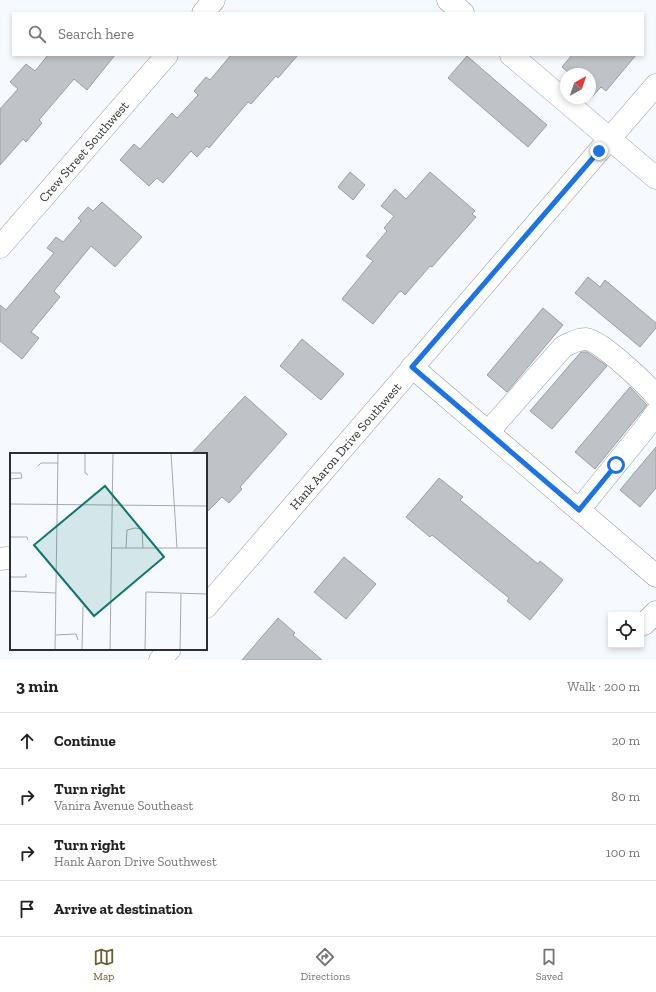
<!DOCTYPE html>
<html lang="en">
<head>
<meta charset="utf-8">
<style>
	body { margin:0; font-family:"Zilla Slab",serif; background:#f2f2f2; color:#222 }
	.controls { position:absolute; right:12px; bottom:12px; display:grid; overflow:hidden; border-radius:0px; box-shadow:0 2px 6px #0003 }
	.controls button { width:36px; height:36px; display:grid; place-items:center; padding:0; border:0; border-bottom:1px solid #e0e0e0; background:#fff; color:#222; font:20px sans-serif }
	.compass { position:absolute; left:560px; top:68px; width:36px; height:36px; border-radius:50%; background:#fff; box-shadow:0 2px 6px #0003; rotate:40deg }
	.stop { position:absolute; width:12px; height:12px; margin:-9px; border:3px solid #1a73e8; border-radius:50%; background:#fff }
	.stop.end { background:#1a73e8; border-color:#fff; box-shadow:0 1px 4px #0008 }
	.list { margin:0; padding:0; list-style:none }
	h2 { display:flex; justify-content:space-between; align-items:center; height:52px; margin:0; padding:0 16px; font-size:17px }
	h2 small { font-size:13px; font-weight:400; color:#767676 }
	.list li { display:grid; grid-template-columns:26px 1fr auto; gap:12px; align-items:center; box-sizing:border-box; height:56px; padding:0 16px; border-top:1px solid #e0e0e0 }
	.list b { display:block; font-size:15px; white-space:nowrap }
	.list p { margin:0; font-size:13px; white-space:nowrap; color:#767676 }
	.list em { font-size:13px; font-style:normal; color:#767676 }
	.icon { flex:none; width:22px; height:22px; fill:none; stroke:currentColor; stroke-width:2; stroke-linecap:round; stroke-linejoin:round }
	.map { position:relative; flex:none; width:656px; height:660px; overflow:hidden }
	.search { position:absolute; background:#fff; box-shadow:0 2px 6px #0003; left:12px; right:12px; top:12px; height:44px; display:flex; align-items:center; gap:10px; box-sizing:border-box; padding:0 14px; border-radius:0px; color:#767676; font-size:15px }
	.sheet { height:276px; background:#fff }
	nav { display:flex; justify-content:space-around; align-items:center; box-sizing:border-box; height:56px; border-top:1px solid #e0e0e0; background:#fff; font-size:11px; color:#767676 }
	nav a { display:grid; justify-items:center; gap:2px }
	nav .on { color:#65622f }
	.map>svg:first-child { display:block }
	.building { fill:#bfc3c7; stroke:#9b9ea2 }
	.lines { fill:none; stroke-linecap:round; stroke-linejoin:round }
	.minor-casing { stroke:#95989d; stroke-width:23 }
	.major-casing { stroke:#95989d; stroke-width:23 }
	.minor { stroke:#fff; stroke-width:22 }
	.major { stroke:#fff; stroke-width:22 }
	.route { stroke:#1a73e8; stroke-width:5 }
	.labels { text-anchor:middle; stroke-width:3.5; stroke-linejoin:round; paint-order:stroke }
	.street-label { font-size:13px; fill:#2c2e2f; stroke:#fff }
	.inset-road { fill:none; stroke:#a5a8ac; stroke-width:1 }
	.view { fill:#0f766e; fill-opacity:0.15; stroke:#0f766e; stroke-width:2 }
	.inset-edge { fill:none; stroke:#2c2e2f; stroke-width:2 }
</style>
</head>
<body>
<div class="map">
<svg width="656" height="660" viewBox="0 0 656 660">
	<rect width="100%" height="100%" fill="#f6faff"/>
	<!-- building -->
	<g class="building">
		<path d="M48,55H115L87,90L74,79L39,120L42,123L26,142L23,139L0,165V109L18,89L10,82L26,64L35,71Z"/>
		<path d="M231,55H298L278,78L276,76L251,104L248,102L209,148L207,146L197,157L191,151L163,183L157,178L149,186L120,160L134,144L140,149L172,113L177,118L198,95L194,91L206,77L210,80Z"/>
		<path d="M572,55H636L606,91L601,87L590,99V74H570L562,67Z"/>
		<path d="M467,56L547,125L528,147L448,78Z"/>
		<path d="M350,172L365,185L353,200L338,187Z"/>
		<path d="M430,172L475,211L472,214L476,217L432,267L430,266L405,295L401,291L399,292L373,324L342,299L373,261L366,256L387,231L384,228L394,216L381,206L395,189L406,199Z"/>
		<path d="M102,202L142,237L115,267L91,246L54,291L60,297L31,332L39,338L22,359L0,341V305L6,310L54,253L47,248L56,237L63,242L81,221L78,218L88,207L93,211Z"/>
		<path d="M588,277L600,287L605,280L656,323V328L640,347L575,293Z"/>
		<path d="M543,308L563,325L507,392L487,375Z"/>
		<path d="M302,339L344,374L321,400L280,366Z"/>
		<path d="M581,352H587L607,366L552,429L530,411Z"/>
		<path d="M630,387L647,405L595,469L575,452Z"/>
		<path d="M245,396L287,434L240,487L242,489L229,503L222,497L206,513V454H191Z"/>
		<path d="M656,447V488L640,507L620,490Z"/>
		<path d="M439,478L463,497L460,500L538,564L540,561L563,580L530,620L507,601L509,598L432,535L430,537L406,517Z"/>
		<path d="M344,557L376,584L346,619L314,592Z"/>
		<path d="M278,618L295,633L293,635L322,660H242Z"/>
	</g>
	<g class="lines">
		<defs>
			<g id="minor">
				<path d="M448,0L463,13"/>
				<path d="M203,13L214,0"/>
				<path d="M511,55L656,178"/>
				<path id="s1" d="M0,247L167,55"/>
				<path d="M412,367L656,576"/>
				<path d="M488,432L563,347C570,343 578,339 586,339C599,339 646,384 656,396"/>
				<path d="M579,510L646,427L656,413"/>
				<path d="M0,559L7,558"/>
				<path d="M644,624L656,612"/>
			</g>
			<g id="major">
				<path id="s2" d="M206,607L656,85"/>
				<path d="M160,660L170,649"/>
			</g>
		</defs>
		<!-- minor casing -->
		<use href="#minor" class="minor-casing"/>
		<!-- major casing -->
		<use href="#major" class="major-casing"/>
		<!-- minor -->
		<use href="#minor" class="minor"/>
		<!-- major -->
		<use href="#major" class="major"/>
	</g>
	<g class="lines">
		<!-- route -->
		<path class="route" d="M599,151L412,367L579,510L616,465"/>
	</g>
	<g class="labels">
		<!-- street labels -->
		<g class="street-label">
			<text dy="5" stroke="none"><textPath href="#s1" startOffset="127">Crew Street Southwest</textPath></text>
			<text dy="5" stroke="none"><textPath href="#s2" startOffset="213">Hank Aaron Drive Southwest</textPath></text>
		</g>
	</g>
	<!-- overview -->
	<g transform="translate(10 453)">
		<rect width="197" height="197" fill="#f6faff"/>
		<path class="inset-road" d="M75,0V20L78,22M161,0L167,95M28,13L31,10H48M0,20H11L12,25L0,26M0,51L197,53M0,84H17L18,87M102,95H197M116,95L117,77L125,75L132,76L133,95M0,124H16V121M0,138L46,140M46,182L66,181L68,187M45,197L48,0M72,197L73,154L76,152M100,197L103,0M135,197L136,139L197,141M170,197L171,141"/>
		<path class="view" d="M95,33L154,104L84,163L24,92Z"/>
		<rect width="197" height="197" class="inset-edge"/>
	</g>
</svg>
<div class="controls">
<button><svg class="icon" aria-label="locate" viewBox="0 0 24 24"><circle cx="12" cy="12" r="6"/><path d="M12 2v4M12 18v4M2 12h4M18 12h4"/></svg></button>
</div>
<svg class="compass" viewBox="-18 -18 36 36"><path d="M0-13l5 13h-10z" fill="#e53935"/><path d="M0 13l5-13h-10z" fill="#767676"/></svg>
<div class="stop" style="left:616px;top:465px"></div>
<div class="stop end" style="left:599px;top:151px"></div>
<div class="search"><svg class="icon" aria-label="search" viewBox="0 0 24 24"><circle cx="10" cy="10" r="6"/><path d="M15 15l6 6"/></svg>Search here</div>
</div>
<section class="sheet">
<h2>3 min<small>Walk · 200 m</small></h2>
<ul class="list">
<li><svg class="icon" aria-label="ahead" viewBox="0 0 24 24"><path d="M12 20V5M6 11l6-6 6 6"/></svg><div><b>Continue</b></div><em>20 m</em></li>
<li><svg class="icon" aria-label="right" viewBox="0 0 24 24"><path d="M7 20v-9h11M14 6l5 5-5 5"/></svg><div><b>Turn right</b><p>Vanira Avenue Southeast</p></div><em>80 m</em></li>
<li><svg class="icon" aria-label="right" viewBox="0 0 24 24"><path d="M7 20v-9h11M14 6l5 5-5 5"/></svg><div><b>Turn right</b><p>Hank Aaron Drive Southwest</p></div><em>100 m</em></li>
<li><svg class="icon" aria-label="arrive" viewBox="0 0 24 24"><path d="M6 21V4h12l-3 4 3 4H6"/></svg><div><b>Arrive at destination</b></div></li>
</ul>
</section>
<nav>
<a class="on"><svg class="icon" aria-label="map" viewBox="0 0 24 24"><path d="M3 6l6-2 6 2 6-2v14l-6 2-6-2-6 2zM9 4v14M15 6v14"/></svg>Map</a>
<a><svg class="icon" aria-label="directions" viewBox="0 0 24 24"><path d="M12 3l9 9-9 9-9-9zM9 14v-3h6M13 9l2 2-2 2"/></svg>Directions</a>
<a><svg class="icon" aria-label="saved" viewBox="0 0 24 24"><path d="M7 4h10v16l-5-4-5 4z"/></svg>Saved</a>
</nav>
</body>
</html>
